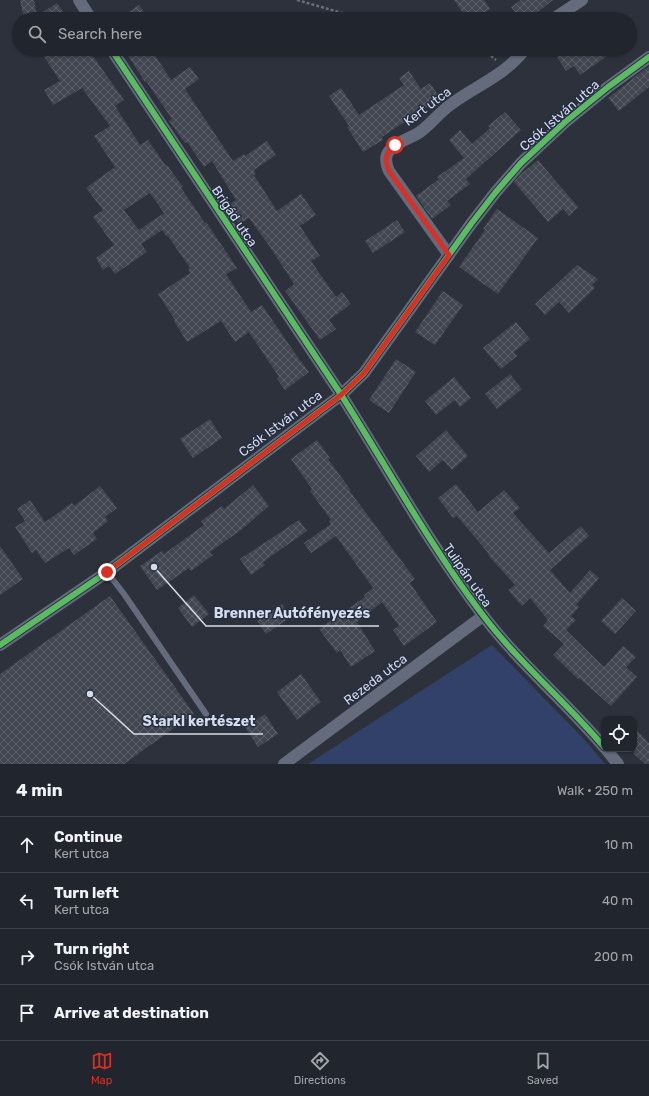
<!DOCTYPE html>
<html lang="en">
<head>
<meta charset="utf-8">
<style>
	body { margin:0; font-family:Rubik,sans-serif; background:#2d3139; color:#f1f3f6 }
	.controls { position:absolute; right:12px; bottom:12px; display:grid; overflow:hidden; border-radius:8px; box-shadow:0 1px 3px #0004 }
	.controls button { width:36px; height:36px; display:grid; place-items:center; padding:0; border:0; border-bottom:1px solid #3e4249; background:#21252d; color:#f1f3f6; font:20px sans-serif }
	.stop { position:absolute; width:12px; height:12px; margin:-9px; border:3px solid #d93025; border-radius:50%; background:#fff }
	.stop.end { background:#d93025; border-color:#fff; box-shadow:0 1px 4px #0008 }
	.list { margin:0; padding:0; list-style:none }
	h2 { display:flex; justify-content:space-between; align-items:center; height:52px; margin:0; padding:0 16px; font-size:17px }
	h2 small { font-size:13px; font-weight:400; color:#a2a5aa }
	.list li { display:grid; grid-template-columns:26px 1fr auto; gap:12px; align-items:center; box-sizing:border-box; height:56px; padding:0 16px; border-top:1px solid #3e4249 }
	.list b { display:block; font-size:15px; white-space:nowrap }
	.list p { margin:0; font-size:13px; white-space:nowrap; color:#a2a5aa }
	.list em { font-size:13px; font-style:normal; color:#a2a5aa }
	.icon { flex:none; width:22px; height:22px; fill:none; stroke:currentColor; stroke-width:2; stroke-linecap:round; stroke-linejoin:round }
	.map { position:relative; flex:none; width:649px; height:764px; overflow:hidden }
	.search { position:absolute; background:#21252d; box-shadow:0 1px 3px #0004; left:12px; right:12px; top:12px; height:44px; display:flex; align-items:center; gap:10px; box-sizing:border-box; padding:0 14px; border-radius:22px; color:#a2a5aa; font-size:15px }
	.sheet { height:276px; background:#21252d }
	nav { display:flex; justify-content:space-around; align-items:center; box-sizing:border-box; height:56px; border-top:1px solid #3e4249; background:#21252d; font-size:11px; color:#a2a5aa }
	nav a { display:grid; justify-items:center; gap:2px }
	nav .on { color:#d93025 }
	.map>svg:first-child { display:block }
	.grass { fill:#32416a }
	.building { fill:url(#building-cross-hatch); fill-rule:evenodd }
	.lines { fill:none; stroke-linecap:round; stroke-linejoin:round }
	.path { stroke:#696e7b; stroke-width:2.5; stroke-dasharray:3 2; stroke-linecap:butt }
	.lane { stroke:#646b7c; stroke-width:6 }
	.street { stroke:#646b7c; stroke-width:12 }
	.cycleway-casing { stroke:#252e43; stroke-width:8 }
	.cycleway { stroke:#5cba63; stroke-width:6 }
	.route { stroke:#d93025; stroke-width:5 }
	.labels { text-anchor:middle; stroke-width:3; stroke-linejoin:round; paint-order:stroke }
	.street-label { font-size:13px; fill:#d5dcea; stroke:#252e43 }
	.leader { fill:none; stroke:#d5dcea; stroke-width:1.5 }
	.callout-dot { fill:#d5dcea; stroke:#252e43; stroke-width:1.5 }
	.callout-label { font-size:14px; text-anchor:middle; font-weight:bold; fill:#d5dcea; stroke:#252e43; stroke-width:3; stroke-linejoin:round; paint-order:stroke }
</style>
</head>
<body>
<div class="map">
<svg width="649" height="764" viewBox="0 0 649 764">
	<defs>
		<pattern id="building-cross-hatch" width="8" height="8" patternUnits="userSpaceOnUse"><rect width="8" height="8" fill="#414650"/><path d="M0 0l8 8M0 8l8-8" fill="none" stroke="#5c6069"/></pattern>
	</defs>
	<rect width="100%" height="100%" fill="#2c313c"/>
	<!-- grass -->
	<path class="grass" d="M492,645L584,739L605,764H308Z"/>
	<!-- building -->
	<g class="building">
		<path d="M20,0H34L37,16L57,3L68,19H33L35,18L24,19Z"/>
		<path d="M454,0H484L490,9L476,19H467Z"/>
		<path d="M521,0H553L529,19H521L511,7Z"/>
		<path d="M139,5L149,19H118Z"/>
		<path d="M39,49H88L124,100L115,106L140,145L148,140L166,166L167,165L183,187L181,188L205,223L206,222L237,268L226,274L251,312L262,305L301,362V361L309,372L285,390L277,379L279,377L249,332L235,342L221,321L187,342L174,321L175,320L158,294L190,273L188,270L190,268L168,236L167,237L162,230L141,244L147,252L115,274L109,266L103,270L96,258L114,245L93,217L103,210L86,188L115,167L94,136L110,126L82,88L53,105L44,90L60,81ZM150,193L164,213L139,230L124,210Z"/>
		<path d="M124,49H151L171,80L190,67L199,79L185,89L233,161L244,154L245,156L267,141L276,155L254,170L256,174L254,175L277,211L301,194L316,215L300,226L320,256L311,261L336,297L342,292L351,304L329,320L336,329L320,340L285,291L294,284L270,247L249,218L239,224L227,206L236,200L212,161L204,167L187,142L185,143L169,121L172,119L146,81L145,82Z"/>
		<path d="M569,49H617L580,75L574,66L566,71L557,57Z"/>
		<path d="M649,66V87L619,111L608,98Z"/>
		<path d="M409,71L421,89L430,83L440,98L382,137L383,140L363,152L347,127L349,126L329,96L341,88L359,115L404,85L399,78Z"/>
		<path d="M505,112L521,130L466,179L470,184L447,201L451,205L432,219L416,196L439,179L437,177L464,158L449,140L460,130L472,144L490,128L488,126Z"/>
		<path d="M538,160L578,207L569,216L563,209L548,222L514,182L521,174Z"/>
		<path d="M497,209L538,238L498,294L459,267L485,230L483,229Z"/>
		<path d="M397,220L405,232L373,253L365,241Z"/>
		<path d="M577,265L598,279L592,285L595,288L569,313L559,302L545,315L535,304Z"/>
		<path d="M443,291L463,305L435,345L415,332Z"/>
		<path d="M516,322L530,339L514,352L517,356L501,369L483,348Z"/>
		<path d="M396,359L416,372L389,413L369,400Z"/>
		<path d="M510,374L522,389L497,409L485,394Z"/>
		<path d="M454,377L471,398L460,407L455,400L436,415L425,401Z"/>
		<path d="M210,419L222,438L193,458L180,439Z"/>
		<path d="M446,430L468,456L452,470L443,460L429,472L416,456Z"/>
		<path d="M317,440L330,458L328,459L350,489L349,490L415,579L410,583L437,622L404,646L393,630L399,626L382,602L357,622L375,651L351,667L340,650L337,653L319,629L365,597L364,595L373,588L336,536L311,553L304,543L331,524L329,521L331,520L310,491L312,489L291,459Z"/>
		<path d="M456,484L478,512L504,490L520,508L513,513L549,553L581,526L589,536L550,570L570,593L590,570L599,578L576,605L579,607L571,616L576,620L566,630L604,667L623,646L636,657L626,667L637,677L611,706L579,678L578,679L553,655L564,644L543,626L548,620L530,598L522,606L508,590L515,585L488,555L489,554L457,516L453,518L438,498Z"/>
		<path d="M253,485L269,506L241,530L210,552L213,555L191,571L189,568L157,590L140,566L162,551L164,554L204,525L201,521L222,506L224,509Z"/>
		<path d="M100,486L117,508L105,517L108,521L93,533L97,539L74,555L69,548L45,563L36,550L32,553L15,527L25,521L17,509L30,500L45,522L72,503L74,506Z"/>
		<path d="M299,520L307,531L263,562L265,565L251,575L240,559Z"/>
		<path d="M0,546L23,579L0,595Z"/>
		<path d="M194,595L209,614L192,627L178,608Z"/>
		<path d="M110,596L194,714L124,764H0V674Z"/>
		<path d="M622,598L636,611L615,634L601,621Z"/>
		<path d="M282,604L291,617L266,634L257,621Z"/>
		<path d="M301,674L321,702L297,720L277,692Z"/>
		<path d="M265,714L278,734L258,747L245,727Z"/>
		<path d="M634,727L649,743V764H645L634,754Z"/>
	</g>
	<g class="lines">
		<!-- path -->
		<g class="path">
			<path d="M297,0L363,19"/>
			<path d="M467,49L490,55L496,60"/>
		</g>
		<!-- lane -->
		<path class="lane" d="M107,572L124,594L206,714"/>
		<!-- street -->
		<g class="street">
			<path d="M79,0L91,19"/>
			<path d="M553,19L582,0"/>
			<path d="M111,49C187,164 264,278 340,393C387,467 429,544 482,614C518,662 565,701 604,747"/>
			<path d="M449,255L389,171C386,164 384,157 389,151C397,141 410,139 420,132C431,124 439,113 450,105C475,86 506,75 525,49"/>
			<path d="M0,645L107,572L341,395L364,373L471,224L495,193L521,163L565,122L608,87L649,57"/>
			<path d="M606,749L618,764"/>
			<path d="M284,764L483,616"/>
		</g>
		<defs>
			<g id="cycleway">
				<path d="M111,49C187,164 264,278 340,393C387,467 429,544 482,614C518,662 565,701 604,747"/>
				<path d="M0,645L107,572L341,395L364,373L471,224L495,193L521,163L565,122L608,87L649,57"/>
			</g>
		</defs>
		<!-- cycleway casing -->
		<use href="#cycleway" class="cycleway-casing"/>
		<!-- cycleway -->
		<use href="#cycleway" class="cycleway"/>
	</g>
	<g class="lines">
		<!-- route -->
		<path class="route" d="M107,572L341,395L364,373L449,255L389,171C384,158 385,155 395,145"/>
	</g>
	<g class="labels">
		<!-- street labels -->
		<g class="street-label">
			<text transform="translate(427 106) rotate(-37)" y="5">Kert utca</text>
			<text transform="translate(559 115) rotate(-41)" y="5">Csók István utca</text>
			<text transform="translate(235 216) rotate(56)" y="5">Brigád utca</text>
			<text transform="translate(280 423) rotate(-37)" y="5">Csók István utca</text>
			<text transform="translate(468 575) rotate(55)" y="5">Tulipán utca</text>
			<text transform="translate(375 679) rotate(-37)" y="5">Rezeda utca</text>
		</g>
	</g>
	<!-- callouts -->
	<path class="leader" d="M154 567L206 626H379M90 694L134 734H263"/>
	<g class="callout-dot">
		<circle cx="154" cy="567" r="4"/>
		<circle cx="90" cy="694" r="4"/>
	</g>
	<g class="callout-label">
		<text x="292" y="618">Brenner Autófényezés</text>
		<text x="199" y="726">Starkl kertészet</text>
	</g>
</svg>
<div class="controls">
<button><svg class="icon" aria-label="locate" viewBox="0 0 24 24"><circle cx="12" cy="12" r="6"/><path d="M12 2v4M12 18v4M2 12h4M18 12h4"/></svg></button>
</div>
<div class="stop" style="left:395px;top:145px"></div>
<div class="stop end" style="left:107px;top:572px"></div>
<div class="search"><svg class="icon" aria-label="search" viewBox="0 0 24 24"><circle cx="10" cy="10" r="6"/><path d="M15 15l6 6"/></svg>Search here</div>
</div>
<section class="sheet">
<h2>4 min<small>Walk · 250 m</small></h2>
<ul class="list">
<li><svg class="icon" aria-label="ahead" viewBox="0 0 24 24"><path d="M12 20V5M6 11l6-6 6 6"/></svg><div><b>Continue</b><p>Kert utca</p></div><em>10 m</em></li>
<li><svg class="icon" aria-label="left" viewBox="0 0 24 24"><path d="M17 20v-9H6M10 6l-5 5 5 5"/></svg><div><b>Turn left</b><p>Kert utca</p></div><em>40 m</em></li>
<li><svg class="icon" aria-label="right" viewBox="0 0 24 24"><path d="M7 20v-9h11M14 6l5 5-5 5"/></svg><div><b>Turn right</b><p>Csók István utca</p></div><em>200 m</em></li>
<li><svg class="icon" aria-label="arrive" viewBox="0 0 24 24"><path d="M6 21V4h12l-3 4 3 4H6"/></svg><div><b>Arrive at destination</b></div></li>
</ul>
</section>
<nav>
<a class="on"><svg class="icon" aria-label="map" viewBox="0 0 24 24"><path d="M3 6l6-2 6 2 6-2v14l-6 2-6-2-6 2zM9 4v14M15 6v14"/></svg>Map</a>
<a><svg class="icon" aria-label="directions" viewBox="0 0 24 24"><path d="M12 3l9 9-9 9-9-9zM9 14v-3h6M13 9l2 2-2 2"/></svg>Directions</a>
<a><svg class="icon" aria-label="saved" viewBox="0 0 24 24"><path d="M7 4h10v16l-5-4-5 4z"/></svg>Saved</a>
</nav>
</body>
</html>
